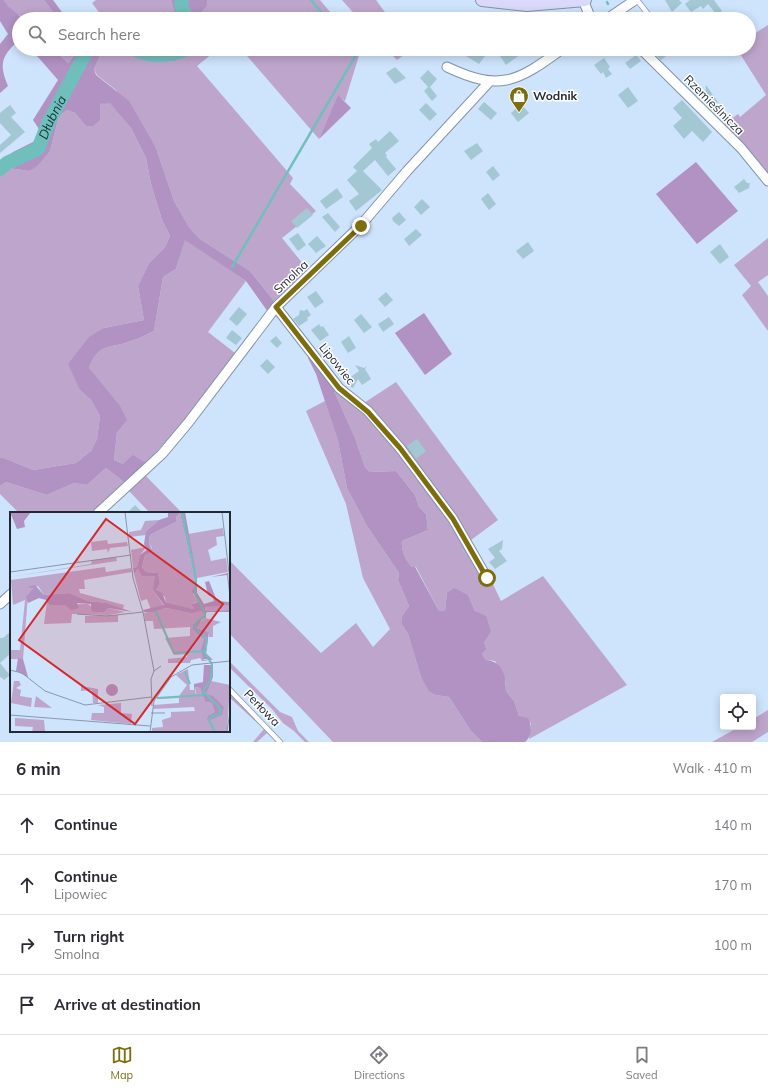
<!DOCTYPE html>
<html lang="en">
<head>
<meta charset="utf-8">
<style>
	body { margin:0; font-family:Mulish,sans-serif; background:#f2f2f3; color:#2b2b33 }
	.controls { position:absolute; right:12px; bottom:12px; display:grid; overflow:hidden; border-radius:4px; box-shadow:0 2px 10px #0003 }
	.controls button { width:36px; height:36px; display:grid; place-items:center; padding:0; border:0; border-bottom:1px solid #e1e1e2; background:#fff; color:#2b2b33; font:20px sans-serif }
	.stop { position:absolute; width:12px; height:12px; margin:-9px; border:3px solid #7c6e0c; border-radius:50%; background:#fff }
	.stop.end { background:#7c6e0c; border-color:#fff; box-shadow:0 1px 4px #0008 }
	.list { margin:0; padding:0; list-style:none }
	h2 { display:flex; justify-content:space-between; align-items:center; height:52px; margin:0; padding:0 16px; font-size:17px }
	h2 small { font-size:13px; font-weight:400; color:#7c7c81 }
	.list li { display:grid; grid-template-columns:26px 1fr auto; gap:12px; align-items:center; box-sizing:border-box; height:60px; padding:0 16px; border-top:1px solid #e1e1e2 }
	.list b { display:block; font-size:15px; white-space:nowrap }
	.list p { margin:0; font-size:13px; white-space:nowrap; color:#7c7c81 }
	.list em { font-size:13px; font-style:normal; color:#7c7c81 }
	.icon { flex:none; width:22px; height:22px; fill:none; stroke:currentColor; stroke-width:2; stroke-linecap:round; stroke-linejoin:round }
	.map { position:relative; flex:none; width:768px; height:742px; overflow:hidden }
	.search { position:absolute; background:#fff; box-shadow:0 2px 10px #0003; left:12px; right:12px; top:12px; height:44px; display:flex; align-items:center; gap:10px; box-sizing:border-box; padding:0 14px; border-radius:22px; color:#7c7c81; font-size:15px }
	.sheet { height:292px; background:#fff }
	nav { display:flex; justify-content:space-around; align-items:center; box-sizing:border-box; height:56px; border-top:1px solid #e1e1e2; background:#fff; font-size:11px; color:#7c7c81 }
	nav a { display:grid; justify-items:center; gap:2px }
	nav .on { color:#7c6e0c }
	.map>svg:first-child { display:block }
	.green { fill:#bea5cc }
	.forest { fill:#b192c3 }
	.lines { fill:none; stroke-linecap:round; stroke-linejoin:round }
	.stream { stroke:#71bfbc; stroke-width:2.5 }
	.river { stroke:#71bfbc; stroke-width:14 }
	.building { fill:#a4c7d4 }
	.lane-casing { stroke:#8094ab; stroke-width:6 }
	.street-casing { stroke:#8094ab; stroke-width:11 }
	.secondary-casing { stroke:#8094ab; stroke-width:14 }
	.lane { stroke:#fff; stroke-width:4.5 }
	.street { stroke:#fff; stroke-width:9 }
	.secondary { stroke:#dbd9fb; stroke-width:12 }
	.route { stroke:#7c6e0c; stroke-width:5 }
	.labels { text-anchor:middle; stroke-width:3; stroke-linejoin:round; paint-order:stroke }
	.poi-label { font-size:12px; font-weight:bold; fill:#212932; stroke:#fff; text-anchor:start }
	.street-label { font-size:12px; fill:#212932; stroke:#fff }
	.water-label { font-size:13px; font-style:italic; fill:#103736; stroke:#fff }
	.inset-river { fill:none; stroke:#71bfbc; stroke-width:2 }
	.inset-road { fill:none; stroke:#8999ab; stroke-width:1 }
	.view { fill:#d62828; fill-opacity:0.15; stroke:#d62828; stroke-width:2 }
	.inset-edge { fill:none; stroke:#212932; stroke-width:2 }
</style>
</head>
<body>
<div class="map">
<svg width="768" height="742" viewBox="0 0 768 742">
	<rect width="100%" height="100%" fill="#cee3fc"/>
	<!-- green -->
	<g class="green">
		<path d="M4,0H44L58,19C35,19 17,23 4,0Z"/>
		<path d="M96,0H171L176,19H104L92,3Z"/>
		<path d="M207,0H320L336,19H196L207,6Z"/>
		<path d="M342,0H376L390,19H359Z"/>
		<path d="M768,25V175L723,125L738,114L740,117L766,95L737,49H749V37Z"/>
		<path d="M54,49H79L68,63Z"/>
		<path d="M103,49H116L176,61L194,49H218L197,66L293,178L290,184L316,211L282,238L308,270L274,301L250,271L200,239L189,227L174,201L156,148L116,90L97,75L94,69Z"/>
		<path d="M241,49H361L345,101L338,96L319,139Z"/>
		<path d="M386,49H412L397,60Z"/>
		<path d="M110,102L131,128L146,158L151,184L162,220L170,236L165,247L149,263L138,286L144,320L104,328L80,390L91,400L100,416L97,439L91,451L76,463L33,470L4,458H0V173L9,168L29,171L50,151L59,116L67,110L75,113L86,126L100,104Z"/>
		<path d="M768,238V275L758,282L768,296V331L742,295L751,286L734,265Z"/>
		<path d="M185,239L246,281L208,332L235,353L184,422L146,463L123,464L114,460L117,432L89,368C99,342 110,349 131,341C139,339 147,334 154,331L163,277L176,269Z"/>
		<path d="M396,382L498,520L471,540L455,518L364,403Z"/>
		<path d="M331,384C342,393 354,401 364,411C414,460 451,522 485,582L491,580L501,601L543,576L627,685L529,739L531,723L519,716L514,701L506,691V682L495,661L486,660L482,654L484,643L491,632L475,611L468,595L447,593L445,612L439,611L416,567H412C405,560 401,550 402,541L428,530L426,514L419,507L415,495L396,471L370,472L365,467L355,438Z"/>
		<path d="M325,401L338,441L347,488L367,526L399,573L398,580L409,606L402,616L401,623L408,634L421,677L436,695L449,697L471,731L482,742H333L229,633V560L321,653L356,623L373,647L390,629L363,578L346,504L306,411Z"/>
		<path d="M106,468L124,482L91,513H19L0,494V486L6,482L47,495L74,483L87,485Z"/>
		<path d="M146,476L182,513H150L129,491Z"/>
		<path d="M229,661L280,712L292,717L298,731L309,742H305L294,731L283,723L272,709L231,669L229,670Z"/>
		<path d="M229,693L279,742H277L267,733L257,742H253L264,729L229,697Z"/>
		<path d="M768,710V732L752,742H712L739,727H753V719Z"/>
	</g>
	<!-- forest -->
	<g class="forest">
		<path d="M0,0H4L8,6L23,19H19V45L16,43C0,58 0,66 8,86L0,93V44L8,34L0,21Z"/>
		<path d="M44,0H53L67,19H58Z"/>
		<path d="M171,0H207V6L196,19H176Z"/>
		<path d="M26,49H54L68,63L79,49H103L94,69L96,75L129,101L156,148L174,201L189,227L200,239L250,271L274,301L268,312L246,281L185,240L176,269L163,277L154,331C147,334 139,339 131,341C110,349 99,342 89,368L120,406L127,420L117,432L114,460L123,464L133,455L146,463L124,482L106,468L87,485L74,483L47,495L6,482L0,486V458H4L33,470L76,463L91,451L97,439L100,416L91,400L80,390L68,364L89,337L104,328L144,320L138,286L149,263L165,247L170,236L162,220L151,184L146,158L131,128L110,103L100,104V120L93,126H86L75,113L67,110L59,116L50,151L37,166L29,171L9,168L0,173V163L13,152L35,141L39,129L33,120L58,80L38,57Z"/>
		<path d="M116,49H194L176,61L146,60Z"/>
		<path d="M338,95L351,108L319,139Z"/>
		<path d="M696,162L738,211L697,244L656,194Z"/>
		<path d="M424,313L452,354L425,375L395,333Z"/>
		<path d="M310,356L331,384L355,438L365,467L370,472L396,471L415,495L419,507L426,514L428,530L402,541C401,550 405,560 412,567H415L439,611H445L447,593L454,588L468,595L475,611L486,616L491,632L484,643L486,649L482,654L486,660C503,662 506,675 506,691L514,701L519,716L528,718C532,725 532,737 525,742H482L471,731L449,697L436,695L429,691L421,677L408,634L401,623L402,616L409,606L398,580L399,573L367,526L347,488L338,441L316,374L308,358Z"/>
	</g>
	<g class="lines">
		<!-- stream -->
		<g class="stream">
			<path d="M311,0L327,19"/>
			<path d="M607,2L608,4"/>
			<path d="M232,267L356,55L351,49"/>
		</g>
		<!-- river -->
		<g class="river">
			<path d="M182,0L181,5L187,19"/>
			<path d="M134,49C149,57 170,57 186,49"/>
			<path id="s1" d="M0,169L7,163L38,149L49,121L88,49"/>
		</g>
	</g>
	<!-- building -->
	<g class="building">
		<path d="M665,0H679L682,3L672,12Z"/>
		<path d="M690,0H714L722,11L717,15L708,4L703,9L701,6L691,12L685,4Z"/>
		<path d="M463,49H484L481,53L485,56L479,64L461,53Z"/>
		<path d="M510,49H518L521,54L506,65L500,56Z"/>
		<path d="M650,49H675L661,60Z"/>
		<path d="M636,55L641,61L630,69L625,63Z"/>
		<path d="M604,58L610,67L608,69L612,74L606,78L603,72L601,74L594,65Z"/>
		<path d="M395,67L406,78L395,84L386,73Z"/>
		<path d="M428,70L437,79L430,87L437,96L432,101L424,91L428,87L420,78Z"/>
		<path d="M706,85L718,102L711,107L702,97L705,94Z"/>
		<path d="M628,87L638,101L628,108L618,95Z"/>
		<path d="M682,100L712,132L703,142L692,131L684,139L673,126L682,118L673,108Z"/>
		<path d="M484,102L497,113L491,120L478,109Z"/>
		<path d="M426,103L437,114L430,121L419,110Z"/>
		<path d="M521,104L529,113L518,122L511,113Z"/>
		<path d="M10,105L16,113L11,117L25,132L0,153V145L11,135L0,123V113Z"/>
		<path d="M390,131L399,141L385,153L387,155L386,157L396,169L388,176L375,160L363,171L382,190L356,211L349,201L359,194L347,180L357,171L353,167L372,148L369,144L376,139L378,142Z"/>
		<path d="M477,143L483,151L471,160L464,151Z"/>
		<path d="M493,166L500,175L493,181L486,172Z"/>
		<path d="M744,179L747,183H750L749,188L739,193L734,187Z"/>
		<path d="M337,188L343,197L326,209L320,201Z"/>
		<path d="M488,193L496,204L489,210L481,199Z"/>
		<path d="M422,199L430,207L421,215L414,207Z"/>
		<path d="M307,208L313,215L297,228L291,221Z"/>
		<path d="M399,212L406,220L399,226L393,221L392,218Z"/>
		<path d="M328,213L340,227L335,232L322,217Z"/>
		<path d="M416,229L422,235L409,246L404,239Z"/>
		<path d="M298,233L306,245L298,251L289,239Z"/>
		<path d="M317,236L326,246L316,253L308,244Z"/>
		<path d="M528,242L534,251L523,259L516,251Z"/>
		<path d="M720,244L729,257L720,264L710,252Z"/>
		<path d="M316,291L324,302L315,308L307,297Z"/>
		<path d="M386,292L393,300L385,307L378,299Z"/>
		<path d="M239,307L247,314L237,326L229,319Z"/>
		<path d="M307,309L311,315L307,318L308,320L299,326L293,319L299,315L300,310L304,311Z"/>
		<path d="M361,314L372,327L364,333L354,320Z"/>
		<path d="M389,317L394,324L383,332L378,324Z"/>
		<path d="M319,324L321,327L323,326L329,335L320,341L311,330Z"/>
		<path d="M232,330L242,338L236,345L226,338Z"/>
		<path d="M276,336L282,343L277,348L270,341Z"/>
		<path d="M349,336L356,348L348,353L341,342Z"/>
		<path d="M267,359L275,367L268,374L260,366Z"/>
		<path d="M355,365L364,368L367,366L365,369L371,379L362,385L358,379L353,388L347,385L352,376L359,371Z"/>
		<path d="M417,439L426,451L416,459L407,446Z"/>
		<path d="M135,505L143,513H127Z"/>
		<path d="M503,540L502,549L499,551L507,561L495,569L489,562L495,558L488,549Z"/>
		<path d="M11,631V653L0,663V638H3Z"/>
		<path d="M0,663L10,675L4,680L1,677L0,678Z"/>
	</g>
	<g class="lines">
		<defs>
			<g id="lane">
				<path d="M637,0L652,19"/>
				<path d="M229,689L280,742"/>
			</g>
			<g id="street">
				<path d="M583,0L591,19"/>
				<path d="M607,19L635,0"/>
				<path d="M641,49L741,148L768,181"/>
				<path d="M447,67C500,92 517,82 562,49"/>
				<path d="M276,307L339,388L368,411L400,448L453,519L487,578"/>
				<path d="M98,513L162,454L188,423L276,307L361,225L407,171L490,81"/>
				<path d="M0,604L11,594"/>
			</g>
			<path id="secondary" d="M482,0L527,5L585,0"/>
		</defs>
		<!-- lane casing -->
		<use href="#lane" class="lane-casing"/>
		<!-- street casing -->
		<use href="#street" class="street-casing"/>
		<!-- secondary casing -->
		<use href="#secondary" class="secondary-casing"/>
		<!-- lane -->
		<use href="#lane" class="lane"/>
		<!-- street -->
		<use href="#street" class="street"/>
		<!-- secondary -->
		<use href="#secondary" class="secondary"/>
	</g>
	<g class="lines">
		<!-- route -->
		<path class="route" d="M361,226L276,307L339,388L368,412L400,448L453,519L487,578"/>
	</g>
	<!-- icons -->
	<defs>
		<symbol id="shop-pin" viewBox="-11 -11 22 30"><path d="M0 17L-7.5 6A9.5 9.5 0 1 1 7.5 6Z" fill="#7c6e0c" stroke="#fff"/><path d="M-5-2.5h2.3a2.7 3.5 0 0 1 5.4 0H5L5.5 6h-11ZM-1.5-2.5h3a1.5 2.3 0 0 0-3 0Z" fill="#fff"/></symbol>
	</defs>
	<g fill-rule="evenodd">
		<use href="#shop-pin" x="508" y="85" width="22" height="30"/>
	</g>
	<g class="labels">
		<!-- poi labels -->
		<g class="poi-label">
			<text x="533" y="100">Wodnik</text>
		</g>
		<!-- street labels -->
		<g class="street-label">
			<text transform="translate(714 105) rotate(45)" y="4">Rzemieślnicza</text>
			<text transform="translate(291 277) rotate(-43)" y="4">Smolna</text>
			<text transform="translate(337 364) rotate(51)" y="4">Lipowiec</text>
			<text transform="translate(262 708) rotate(46)" y="4">Perłowa</text>
		</g>
		<!-- water labels -->
		<g class="water-label">
			<text dy="5" stroke="none"><textPath href="#s1" startOffset="78">Dłubnia</textPath></text>
		</g>
	</g>
	<!-- overview -->
	<g transform="translate(10 512)">
		<rect width="220" height="220" fill="#cee3fc"/>
		<path d="M170,1L186,71L183,82L188,90L183,91L184,97L156,92L155,85L146,78L150,71L148,61L136,60L132,55L135,43L142,36L139,31L140,23L166,10V5ZM149,8L136,19V23L119,25V20L131,18L135,9ZM213,16L214,24L206,25L207,33L198,38L201,49L216,46L218,60L187,66L178,22ZM97,28L98,32L117,30L118,34L100,36L98,41L97,37L82,39L81,30ZM136,35L130,43L127,55L123,56L121,38ZM106,45L107,49L0,65L81,52L82,48L0,60L68,50L67,46L0,55L67,46L69,50ZM95,55L96,60L121,56L122,60L74,68L75,77H69L70,81L114,93L113,97L97,91L78,89L59,81L34,83L28,74L23,76L18,83L13,147H0V138H10L15,88L3,93L1,68ZM128,57L136,64H145L147,69L143,78L154,94L141,98L137,87L131,89L124,62ZM37,90L39,93L78,92L88,100L98,96L115,100L99,103L62,102L61,111L34,112ZM211,92L220,93V98L196,99L195,95ZM156,96L172,99H191L194,103L183,112L194,127L192,141L194,148L199,149H192L190,146L181,148L180,151H158V147L177,145V142L164,143L155,126L180,124V115L144,117L143,109H135L134,101ZM108,103V110L75,111V104ZM195,106L211,110L203,114V125H199V120L186,116L187,112ZM178,157L180,178H184L186,183L185,175L190,176L195,190L202,191L206,200L212,203L196,182L198,173L201,169L220,173L217,220H142V216L153,215L152,208L161,205V200L185,199L184,195L143,197L144,193L169,191V186L147,187L169,184L177,173L166,163ZM4,169H9L11,173L6,176L11,178L10,184L22,186L21,195L1,191ZM71,174L88,177V191H83L82,178L71,179ZM26,184L42,196L24,195ZM111,191V201L122,202L121,212L81,208L82,201H94V195L88,193ZM5,206L34,208L35,219L45,220H22L23,215L5,214Z" fill="#bea5cc"/>
		<path d="M0,0H21L14,9L15,15L7,17ZM158,0H175L187,66V81L194,92L204,89L203,85L198,83L195,70L199,69L207,89L220,90L217,63L201,65L218,61L220,79V98L219,93L195,95L196,99L220,98V100H197L186,116L199,120L196,141L203,148L193,147L191,138L194,127L183,117V112L194,103L191,99L182,101L156,96L142,100H134L133,98L154,93L143,78L145,64H132L128,57L124,62L123,56L127,55L130,43L137,38L134,32L136,19L149,8L158,5ZM170,1L186,71L182,79L188,90L182,92L184,97L156,91L152,81L146,78L150,71L148,61L136,60L132,55L135,43L142,39L139,31L140,23L166,10V5ZM25,73L34,83L59,81L78,89L97,91L122,100L98,96L94,100H84L81,98V92L67,91L69,96L61,98L55,93H39L36,88L29,86L18,91L16,85L23,76L17,75ZM8,146L13,147L18,165L6,159ZM194,153H203V165L196,182L203,184L214,195L212,203L200,208H197L198,204L205,200L202,191L195,190L190,176L185,175L184,183V172L193,170ZM96 178a6 6 0 1 1 12 0a6 6 0 1 1-12 0Z" fill="#b192c3" fill-rule="evenodd"/>
		<path class="inset-river" d="M172,0L186,68L185,81L195,101V105L188,108L184,115L197,127L195,142L202,152L201,167L193,179L211,197L209,203L202,204L199,208L205,220M145,98L164,141L195,139M175,159L180,172M147,186L195,183"/>
		<path class="inset-road" d="M115,0L123,66L133,100L144,159M212,0L220,69M0,60L121,43M67,102L97,104L133,100M0,158L12,161L35,179L75,193L141,185M142,194L141,167L144,159L151,154M141,201H155M0,203L140,214M140,220L144,189L161,165L182,153L220,149M217,220L220,199"/>
		<path class="view" d="M96,7L213,92L125,212L9,128Z"/>
		<rect width="220" height="220" class="inset-edge"/>
	</g>
</svg>
<div class="controls">
<button><svg class="icon" aria-label="locate" viewBox="0 0 24 24"><circle cx="12" cy="12" r="6"/><path d="M12 2v4M12 18v4M2 12h4M18 12h4"/></svg></button>
</div>
<div class="stop" style="left:487px;top:578px"></div>
<div class="stop end" style="left:361px;top:226px"></div>
<div class="search"><svg class="icon" aria-label="search" viewBox="0 0 24 24"><circle cx="10" cy="10" r="6"/><path d="M15 15l6 6"/></svg>Search here</div>
</div>
<section class="sheet">
<h2>6 min<small>Walk · 410 m</small></h2>
<ul class="list">
<li><svg class="icon" aria-label="ahead" viewBox="0 0 24 24"><path d="M12 20V5M6 11l6-6 6 6"/></svg><div><b>Continue</b></div><em>140 m</em></li>
<li><svg class="icon" aria-label="ahead" viewBox="0 0 24 24"><path d="M12 20V5M6 11l6-6 6 6"/></svg><div><b>Continue</b><p>Lipowiec</p></div><em>170 m</em></li>
<li><svg class="icon" aria-label="right" viewBox="0 0 24 24"><path d="M7 20v-9h11M14 6l5 5-5 5"/></svg><div><b>Turn right</b><p>Smolna</p></div><em>100 m</em></li>
<li><svg class="icon" aria-label="arrive" viewBox="0 0 24 24"><path d="M6 21V4h12l-3 4 3 4H6"/></svg><div><b>Arrive at destination</b></div></li>
</ul>
</section>
<nav>
<a class="on"><svg class="icon" aria-label="map" viewBox="0 0 24 24"><path d="M3 6l6-2 6 2 6-2v14l-6 2-6-2-6 2zM9 4v14M15 6v14"/></svg>Map</a>
<a><svg class="icon" aria-label="directions" viewBox="0 0 24 24"><path d="M12 3l9 9-9 9-9-9zM9 14v-3h6M13 9l2 2-2 2"/></svg>Directions</a>
<a><svg class="icon" aria-label="saved" viewBox="0 0 24 24"><path d="M7 4h10v16l-5-4-5 4z"/></svg>Saved</a>
</nav>
</body>
</html>
